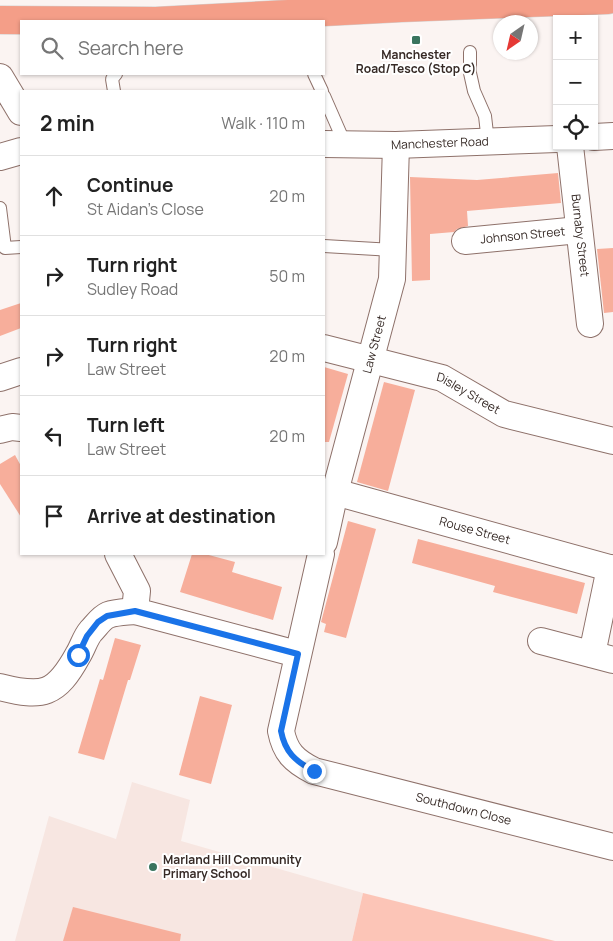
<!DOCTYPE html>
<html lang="en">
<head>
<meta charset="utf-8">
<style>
	body { margin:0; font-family:Manrope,sans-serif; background:#f6f6f6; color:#222 }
	.controls { position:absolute; right:15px; top:15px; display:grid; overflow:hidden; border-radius:0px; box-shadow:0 1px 4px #0004 }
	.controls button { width:45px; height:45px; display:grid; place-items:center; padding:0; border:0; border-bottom:1px solid #e0e0e0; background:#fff; color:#222; font:25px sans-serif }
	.compass { position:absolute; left:493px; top:15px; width:45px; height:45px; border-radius:50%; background:#fff; box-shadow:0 1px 4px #0004; rotate:214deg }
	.stop { position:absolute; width:15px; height:15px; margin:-11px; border:4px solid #1a73e8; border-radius:50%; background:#fff }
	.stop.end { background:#1a73e8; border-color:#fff; box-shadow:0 1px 5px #0008 }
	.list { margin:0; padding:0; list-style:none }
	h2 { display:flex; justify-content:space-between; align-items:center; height:65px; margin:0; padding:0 20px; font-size:21px }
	h2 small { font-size:16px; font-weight:400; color:#767676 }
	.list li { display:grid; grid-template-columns:32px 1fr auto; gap:15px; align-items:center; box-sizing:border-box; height:80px; padding:0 20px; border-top:1px solid #e0e0e0 }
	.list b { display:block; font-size:19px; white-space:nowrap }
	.list p { margin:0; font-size:16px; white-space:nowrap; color:#767676 }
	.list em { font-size:16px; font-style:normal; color:#767676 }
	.icon { flex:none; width:28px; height:28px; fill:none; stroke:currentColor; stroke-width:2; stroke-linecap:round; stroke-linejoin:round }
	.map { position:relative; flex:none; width:613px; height:941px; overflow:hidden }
	.search { position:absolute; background:#fff; box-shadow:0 1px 4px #0004; left:20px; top:20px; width:305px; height:55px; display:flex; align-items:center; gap:12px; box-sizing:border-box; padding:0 18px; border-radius:0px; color:#767676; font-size:19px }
	.panel { position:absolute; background:#fff; box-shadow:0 1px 4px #0004; left:20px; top:90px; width:305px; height:465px; border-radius:0px }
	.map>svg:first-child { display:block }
	.built { fill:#f7e6e1 }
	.green { fill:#fcc5b7 }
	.building { fill:#f7ae9b }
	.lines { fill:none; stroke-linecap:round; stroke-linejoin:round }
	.service-casing { stroke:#8e716a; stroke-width:14 }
	.minor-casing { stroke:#8e716a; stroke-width:28 }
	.trunk-casing { stroke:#d3d0cf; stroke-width:29 }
	.service { stroke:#fff; stroke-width:12 }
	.minor { stroke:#fff; stroke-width:26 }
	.trunk { stroke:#f49e88; stroke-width:28 }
	.route { stroke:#1a73e8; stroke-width:6 }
	.poi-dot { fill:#3a755f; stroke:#fff; stroke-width:2 }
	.labels { text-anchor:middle; stroke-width:4; stroke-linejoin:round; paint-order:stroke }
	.poi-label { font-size:12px; font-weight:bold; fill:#362a26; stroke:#fff }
	.street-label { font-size:12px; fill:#362a26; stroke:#fff }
</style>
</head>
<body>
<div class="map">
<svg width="613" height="941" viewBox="0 0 613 941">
	<rect width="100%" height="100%" fill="#fbf4f2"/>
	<!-- built -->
	<path class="built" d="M132,782L190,800L181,841L363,893L352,941H15L49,816L116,839Z"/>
	<!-- green -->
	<path class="green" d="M363,893L555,941H352Z"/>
	<!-- building -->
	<g class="building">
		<path d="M558,173L561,203L467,211L468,226L457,229L454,232L430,234V280L412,281L410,177L477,180Z"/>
		<path d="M613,248V312L604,313L597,249Z"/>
		<path d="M21,303V328L0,336V310Z"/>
		<path d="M324,367L348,374L329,442H324Z"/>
		<path d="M384,382L415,390L388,491L357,482Z"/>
		<path d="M15,455L21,466V517L0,484V464Z"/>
		<path d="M348,521L376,529L346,638L324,632L326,624L321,622Z"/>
		<path d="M418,539L585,583L577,614L493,592L495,586L412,563Z"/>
		<path d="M192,554H205L235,562L232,572L282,587L273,620L180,592Z"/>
		<path d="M115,638L141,645L130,680H128L104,760L78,753L100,679L103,680Z"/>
		<path d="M200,696L232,705L211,784L179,775Z"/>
		<path d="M73,907L181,934L180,941H63Z"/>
	</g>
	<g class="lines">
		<defs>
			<g id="service">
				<path d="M470,52V73L474,91L485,116L488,142"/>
				<path d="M314,74L322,91"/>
				<path d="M114,91L112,79L116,74"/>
				<path d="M324,96L345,144"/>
				<path d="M0,208L5,248L21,247"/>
				<path d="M324,246L393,250"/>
			</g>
			<g id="minor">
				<path d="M0,77L21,112"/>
				<path d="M594,137L613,136"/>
				<path id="s1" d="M324,144L396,145L557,139"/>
				<path id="s2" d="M570,146L590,324"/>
				<path d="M0,157L21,151"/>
				<path id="s3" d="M465,241L579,230"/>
				<path id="s4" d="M324,348L442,378L504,414L613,441"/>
				<path d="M0,378L21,371"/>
				<path d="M0,430L12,427L21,428"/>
				<path id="s5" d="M335,492L613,569"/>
				<path id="s6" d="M324,542L335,492L392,279L396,145"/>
				<path d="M118,554L137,591L135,611L297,654"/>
				<path id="s7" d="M321,554L281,731C285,752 294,761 314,771L613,847"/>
				<path d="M541,641L613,660"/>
				<path d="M592,654L610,568"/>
				<path d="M0,687C43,698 56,695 78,655C83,647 85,638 91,631C96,626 101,618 108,615C116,612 126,612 135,611"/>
			</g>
			<path id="trunk" d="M0,20L156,21L401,8L608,0"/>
		</defs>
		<!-- service casing -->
		<use href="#service" class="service-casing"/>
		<!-- minor casing -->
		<use href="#minor" class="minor-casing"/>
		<!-- trunk casing -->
		<use href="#trunk" class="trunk-casing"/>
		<!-- service -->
		<use href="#service" class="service"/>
		<!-- minor -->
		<use href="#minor" class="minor"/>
		<!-- trunk -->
		<use href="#trunk" class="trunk"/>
	</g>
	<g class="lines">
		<!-- route -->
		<path class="route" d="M78,655L87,636L98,622L107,616L135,611L298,654L281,731C285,752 295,761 314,771"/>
	</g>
	<!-- markers -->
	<g class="poi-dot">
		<rect x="411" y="35" width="10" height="10" rx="2.5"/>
		<circle cx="153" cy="867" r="5"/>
	</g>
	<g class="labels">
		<!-- poi labels -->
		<g class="poi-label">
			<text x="416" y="59">Manchester<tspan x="416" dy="14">Road/Tesco (Stop C)</tspan></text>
			<text x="163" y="864" text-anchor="start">Marland Hill Community<tspan x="163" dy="14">Primary School</tspan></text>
		</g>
		<!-- street labels -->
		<g class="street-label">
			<text dy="4" stroke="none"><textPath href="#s1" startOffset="116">Manchester Road</textPath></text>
			<text dy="4" stroke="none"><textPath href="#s2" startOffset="90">Burnaby Street</textPath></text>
			<text dy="4" stroke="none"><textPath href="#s3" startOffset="58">Johnson Street</textPath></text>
			<text dy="4" stroke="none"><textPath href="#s6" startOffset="204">Law Street</textPath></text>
			<text dy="4" stroke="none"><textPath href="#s4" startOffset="152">Disley Street</textPath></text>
			<text dy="4" stroke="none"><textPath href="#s5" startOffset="145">Rouse Street</textPath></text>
			<text dy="4" stroke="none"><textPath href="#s7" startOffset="390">Southdown Close</textPath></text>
		</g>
	</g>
</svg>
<div class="controls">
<button>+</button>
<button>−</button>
<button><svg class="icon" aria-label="locate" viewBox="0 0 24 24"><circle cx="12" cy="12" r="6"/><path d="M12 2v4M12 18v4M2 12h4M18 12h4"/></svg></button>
</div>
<svg class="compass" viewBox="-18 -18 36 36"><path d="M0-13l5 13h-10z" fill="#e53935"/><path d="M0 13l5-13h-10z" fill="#767676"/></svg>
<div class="stop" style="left:78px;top:655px"></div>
<div class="stop end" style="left:314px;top:771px"></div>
<div class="search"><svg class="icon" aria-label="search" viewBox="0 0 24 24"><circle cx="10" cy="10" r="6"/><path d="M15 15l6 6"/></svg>Search here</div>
<section class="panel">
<h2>2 min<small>Walk · 110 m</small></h2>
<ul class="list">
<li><svg class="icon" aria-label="ahead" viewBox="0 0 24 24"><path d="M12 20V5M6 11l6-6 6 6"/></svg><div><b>Continue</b><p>St Aidan's Close</p></div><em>20 m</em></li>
<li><svg class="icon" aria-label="right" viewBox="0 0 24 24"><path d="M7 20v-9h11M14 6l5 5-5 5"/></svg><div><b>Turn right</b><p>Sudley Road</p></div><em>50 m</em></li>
<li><svg class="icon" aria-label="right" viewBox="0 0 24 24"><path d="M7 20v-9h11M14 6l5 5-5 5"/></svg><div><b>Turn right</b><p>Law Street</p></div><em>20 m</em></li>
<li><svg class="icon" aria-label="left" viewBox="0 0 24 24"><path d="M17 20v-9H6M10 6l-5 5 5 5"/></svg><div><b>Turn left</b><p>Law Street</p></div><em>20 m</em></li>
<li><svg class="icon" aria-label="arrive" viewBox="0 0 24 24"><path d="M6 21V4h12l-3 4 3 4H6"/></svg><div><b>Arrive at destination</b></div></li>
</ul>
</section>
</div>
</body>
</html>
